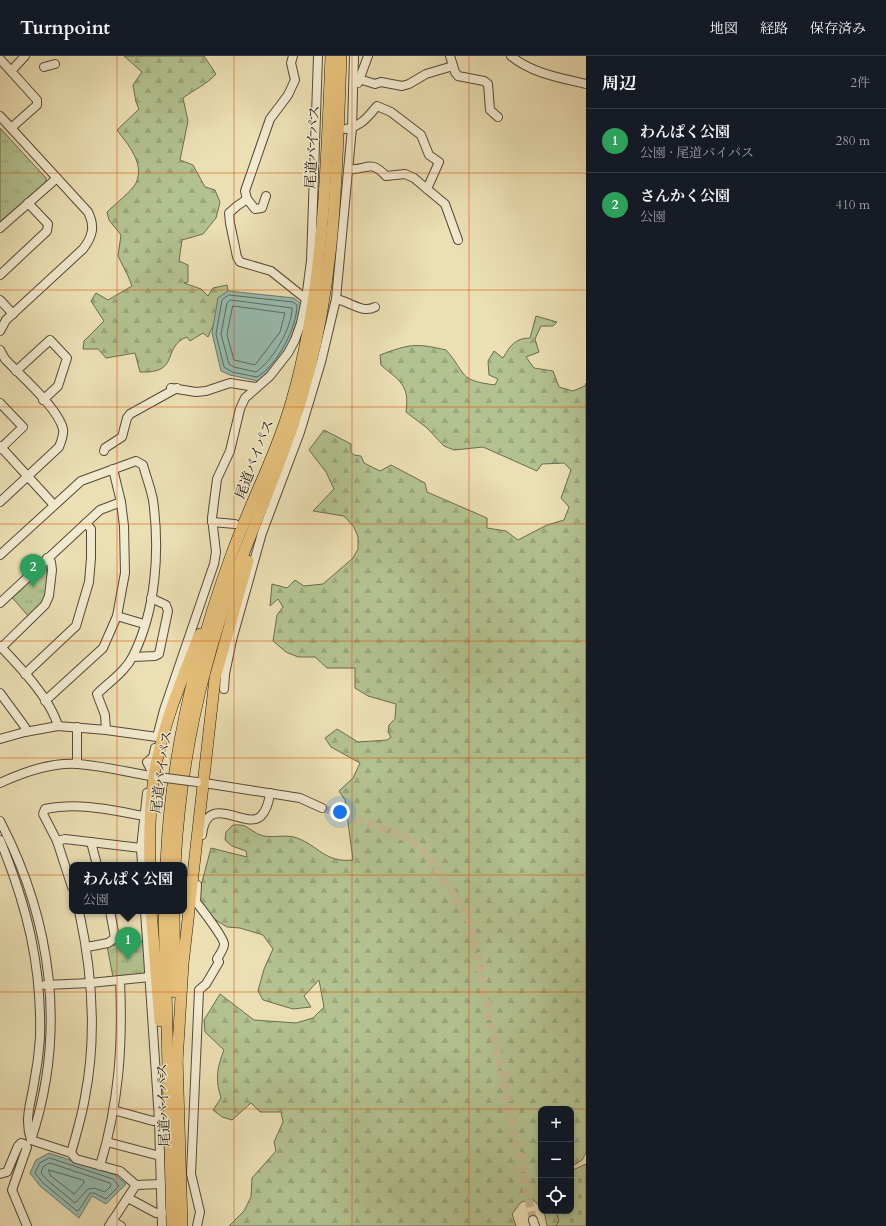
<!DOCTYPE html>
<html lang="ja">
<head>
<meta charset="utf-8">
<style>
	body { margin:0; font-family:Cardo,"Noto Serif JP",serif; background:#242831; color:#f1f3f6 }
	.controls { position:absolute; right:12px; bottom:12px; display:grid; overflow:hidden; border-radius:8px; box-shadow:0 2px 6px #0003 }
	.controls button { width:36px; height:36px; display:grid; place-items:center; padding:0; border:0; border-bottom:1px solid #363941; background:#171b24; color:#f1f3f6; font:20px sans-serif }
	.you { position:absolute; left:340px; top:756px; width:14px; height:14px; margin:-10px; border:3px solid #fff; border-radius:50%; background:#1a73e8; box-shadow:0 0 0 6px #1a73e833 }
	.badge { display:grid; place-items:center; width:26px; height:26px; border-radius:50%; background:#2563eb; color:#fff; font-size:13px; font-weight:700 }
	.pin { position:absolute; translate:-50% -33px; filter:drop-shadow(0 1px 2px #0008) }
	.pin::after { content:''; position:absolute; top:21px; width:14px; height:12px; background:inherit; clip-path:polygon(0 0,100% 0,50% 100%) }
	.popup { position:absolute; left:69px; top:806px; width:118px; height:52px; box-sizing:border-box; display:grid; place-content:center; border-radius:8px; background:#171b24; filter:drop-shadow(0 1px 3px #0005); font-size:13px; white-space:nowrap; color:#9ea1a6 }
	.popup b { font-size:15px; color:#f1f3f6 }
	.popup::after { content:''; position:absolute; left:50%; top:100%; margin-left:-8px; border:8px solid transparent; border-top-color:#171b24 }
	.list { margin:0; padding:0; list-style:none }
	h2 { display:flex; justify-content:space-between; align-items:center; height:52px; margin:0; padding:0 16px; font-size:17px }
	h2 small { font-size:13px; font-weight:400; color:#9ea1a6 }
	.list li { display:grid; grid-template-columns:26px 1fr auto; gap:12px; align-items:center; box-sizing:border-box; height:64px; padding:0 16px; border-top:1px solid #363941 }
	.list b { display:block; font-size:15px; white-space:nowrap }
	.list p { margin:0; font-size:13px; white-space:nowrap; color:#9ea1a6 }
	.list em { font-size:13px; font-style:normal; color:#9ea1a6 }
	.icon { flex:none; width:22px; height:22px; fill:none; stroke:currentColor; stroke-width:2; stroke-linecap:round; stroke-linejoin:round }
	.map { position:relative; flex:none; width:586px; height:1170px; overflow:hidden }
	header { display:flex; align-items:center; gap:24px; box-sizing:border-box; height:56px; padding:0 20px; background:#171b24; border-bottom:1px solid #363941 }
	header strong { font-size:19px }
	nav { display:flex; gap:22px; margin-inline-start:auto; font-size:14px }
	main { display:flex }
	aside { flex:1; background:#171b24 }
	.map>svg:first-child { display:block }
	.forest { fill:url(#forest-firs); stroke:#6a6c50 }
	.cemetery { fill:url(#cemetery-stones); stroke:#6a6c50 }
	.park { fill:url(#park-tufts); stroke:#6a6c50 }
	.water { fill:#98bcb0; stroke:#697a70 }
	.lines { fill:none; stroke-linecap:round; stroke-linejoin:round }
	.shore { stroke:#5d6960; stroke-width:1 }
	.minor-tunnel { stroke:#c3b793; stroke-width:8; stroke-dasharray:8 4; stroke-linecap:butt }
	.minor-casing { stroke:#54483a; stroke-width:10 }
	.highway-casing { stroke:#221611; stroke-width:12 }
	.minor { stroke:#f2eace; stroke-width:8 }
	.highway { stroke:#e6c07a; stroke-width:11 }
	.minor-bridge-casing { stroke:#54483a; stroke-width:10; stroke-linecap:butt }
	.minor-bridge { stroke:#f2eace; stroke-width:8 }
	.grid { fill:none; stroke:#d4520c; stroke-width:1; stroke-opacity:0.55 }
	.labels { text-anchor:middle; stroke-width:3; stroke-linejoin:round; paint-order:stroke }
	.street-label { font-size:14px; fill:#221611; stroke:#f2eace }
</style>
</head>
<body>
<header>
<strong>Turnpoint</strong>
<nav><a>地図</a><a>経路</a><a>保存済み</a></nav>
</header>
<main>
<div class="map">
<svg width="586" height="1170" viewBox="0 0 586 1170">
	<defs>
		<pattern id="forest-firs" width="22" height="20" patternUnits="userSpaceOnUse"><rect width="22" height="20" fill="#b3c290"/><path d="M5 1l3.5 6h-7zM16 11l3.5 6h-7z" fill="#9aa67b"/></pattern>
		<pattern id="cemetery-stones" width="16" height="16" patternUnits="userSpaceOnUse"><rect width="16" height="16" fill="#b3c290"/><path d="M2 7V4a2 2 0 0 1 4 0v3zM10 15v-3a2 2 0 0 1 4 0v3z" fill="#9aa67b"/></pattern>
		<pattern id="park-tufts" width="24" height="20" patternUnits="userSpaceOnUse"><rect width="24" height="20" fill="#b3c290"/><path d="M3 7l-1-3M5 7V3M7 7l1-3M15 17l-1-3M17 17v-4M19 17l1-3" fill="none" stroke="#9aa67b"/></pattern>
	</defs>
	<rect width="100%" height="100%" fill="#ebdfb3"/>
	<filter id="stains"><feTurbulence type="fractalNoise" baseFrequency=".005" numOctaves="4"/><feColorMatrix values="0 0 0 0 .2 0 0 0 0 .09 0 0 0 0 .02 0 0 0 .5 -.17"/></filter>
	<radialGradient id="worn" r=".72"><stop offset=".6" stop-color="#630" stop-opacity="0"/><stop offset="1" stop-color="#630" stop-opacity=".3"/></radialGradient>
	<!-- forest -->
	<g class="forest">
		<path d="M124,0H204L216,18C206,29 195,33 183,42L188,65L180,104L193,109L205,131L215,134L220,146L216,162L203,178L182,184L179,205L188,209V226L184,227L201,233L208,240L213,232L227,229L228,235L218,242L215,265L208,281L203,277L190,285L187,281C161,291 181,318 140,316L135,297L106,302L98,293H83L84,285L104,265L91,245L96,237L108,244L132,230L128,220L118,200L121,179L109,164L107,156C114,149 132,135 136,127C145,107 128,89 117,74L139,53L136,46L133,29L142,16Z"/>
		<path d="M536,260L557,266L553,270H541L535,283L539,296L526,301L534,312L553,315L559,331L573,335L585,330L586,327V1097L582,1104L571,1111V1053H541V1151L532,1143L521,1146L512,1158L516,1170H229L244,1155L251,1141L252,1122L276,1095L274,1086L283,1066L281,1056H260L251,1047L232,1064L222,1061L213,1054L221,1042C215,1024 217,1011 224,994L205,976L204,964L220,938L254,964L296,967L313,962L324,951L319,924L304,940L311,951L293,953L263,944L258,935L264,913L273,893L263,879L240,872L227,871L211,861L199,849L198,841L211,792L247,801L246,795L232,790L225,784L226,776L233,769C248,768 246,772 258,778C270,784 284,777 297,782C319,790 325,807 353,804L345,744L339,735L353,722L360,707L331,691L325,682L337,673L358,686L387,684L391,681L388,676L389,669L395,663L396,648L368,640L355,632V612H327L315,601H298L286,596L273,585L277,559L283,551L278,543L270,550L272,528L287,532L295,524L304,530L323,528L353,502L358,493V481L354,471L344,460L313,455L334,433L326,416L309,394L324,374L351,388V396L354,399L361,400L364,407L380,415L391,409L425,427L427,436L487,462V472L506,475L518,484L547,469L564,464L569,451L561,442L571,414L564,407L542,408L537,415L483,391L454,394L444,390L427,372L406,356C410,328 399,325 381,309L380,299C409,288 416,287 446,294C468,319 457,324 495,329L498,323L489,319L488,305L494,295L503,302C510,290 515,282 530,282Z"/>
		<path d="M544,1155H556L559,1165L556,1170H547Z"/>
	</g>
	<!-- cemetery -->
	<path class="cemetery" d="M586,1108V1170H556L559,1165L556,1155H571V1115Z"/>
	<!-- park -->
	<g class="park">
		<path d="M0,72L46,122V127L0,168Z"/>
		<path d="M45,505L48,523L45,544L29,561L10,539Z"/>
		<path d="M144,885L147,918L113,921L107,890Z"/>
	</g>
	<!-- water -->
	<g class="water">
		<path d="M228,235L294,242L301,248C300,274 281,312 258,325L230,319L221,315L212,277L218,242Z"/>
		<path d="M49,1097L115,1119L126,1128L106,1148L92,1140L79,1162L40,1130L30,1117L36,1104Z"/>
	</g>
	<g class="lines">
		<!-- shore -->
		<g class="shore">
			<path d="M229,239L293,246L297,249C297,271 277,310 257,321L232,316L224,311L216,278L222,244Z"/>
			<path d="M231,244L292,252C292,272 273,304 256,316L234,311L229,308L221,278L227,247Z"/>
			<path d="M233,250L285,257L280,276L255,309L234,304L227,279Z"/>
			<path d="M50,1102L113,1123L119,1130L106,1143L94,1137H90L79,1154L77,1155L43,1127L35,1117L40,1107Z"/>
			<path d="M50,1107L110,1127L111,1130L105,1136L94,1132L88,1133L75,1147L47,1124L41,1117L43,1111Z"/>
			<path d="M49,1114L83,1124L84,1127L74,1138L51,1120Z"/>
		</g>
		<!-- minor-tunnel -->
		<path class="minor-tunnel" d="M322,752L378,770L411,784L427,800L469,861L533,1164"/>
		<defs>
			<g id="minor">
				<path d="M450,0L455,16L458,20L484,25L488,28L490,54L498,61"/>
				<path d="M511,0C531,17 561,22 586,28"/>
				<path d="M0,3L37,44V49L11,72"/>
				<path d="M44,11L55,8"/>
				<path d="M11,15L25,0"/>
				<path d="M359,23L375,28L381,26L402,30L409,28L426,18L453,10"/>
				<path d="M358,27L368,0"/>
				<path d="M0,60L88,156C95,170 93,180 83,193L6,264L0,275"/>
				<path d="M346,73C361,70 367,62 377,50L391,56L421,79L429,99L439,106L427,133"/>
				<path d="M349,113C367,115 369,102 386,120L405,118L414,122L427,133L445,148L458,184"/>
				<path d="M266,140L262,152L255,153L247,143L245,135L270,63L288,39L295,24L291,7L293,0"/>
				<path d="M247,143L237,150L229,157L230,167L237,201L240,206L271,215L306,243"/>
				<path d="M0,172L57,122"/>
				<path d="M0,219L47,175L48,168L28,147"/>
				<path d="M336,243C349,245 362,258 375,251"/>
				<path d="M0,244L13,258"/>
				<path d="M0,294L5,303C21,320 58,352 63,373C64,379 61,386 59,391L0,446"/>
				<path d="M16,315L50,284L67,302L58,330L43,344"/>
				<path d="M171,332L196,336L206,335L230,327L256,331"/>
				<path d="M0,347L23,371L0,393"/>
				<path d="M0,390L54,449"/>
				<path d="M104,395L105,392L122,381L127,362L130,358L177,332"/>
				<path d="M212,466L235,468"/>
				<path d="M0,499L81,425L136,405L143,409C146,420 151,433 153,444C160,495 156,554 133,600C125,616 109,626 97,638L105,659L106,674"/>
				<path d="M0,547L100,454L121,446"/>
				<path d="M117,560L144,568"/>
				<path d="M0,590C20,611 50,642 58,670"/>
				<path d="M2,591L45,549L49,540L52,514L51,506L47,502"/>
				<path d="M133,601L155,600L159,598L168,555L166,549L151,542"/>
				<path d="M25,618L76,570L89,526L91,502V473L86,467"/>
				<path d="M224,633L225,618L232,584L262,477L300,376L321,306L336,243L352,72L354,0"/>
				<path d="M0,637L25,671V676"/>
				<path d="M45,645L103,592L117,560L125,517L124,470L121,446L113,413"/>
				<path d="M77,671V708"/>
				<path d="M157,681L164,654L214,508L216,496L212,462L217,423L230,395L240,353L245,342L270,320L288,297L295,284L301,267L306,243L311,205L318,0"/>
				<path d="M0,683L25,676L58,670L106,674L157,681"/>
				<path d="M154,720L147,706L153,701L155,692"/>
				<path d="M198,726L300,742L322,752"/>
				<path d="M0,727C24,716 51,706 78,708C104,710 131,717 157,721"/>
				<path d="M0,765C52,865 67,976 31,1084"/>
				<path d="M202,779C207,734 246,775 261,760C267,754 269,745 270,737"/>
				<path d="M0,784C27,850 42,910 40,982C39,997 37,1012 34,1027C31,1047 24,1063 31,1084"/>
				<path d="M57,785L65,783L141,792"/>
				<path d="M91,786L97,809"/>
				<path d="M142,809L141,792L147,737"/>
				<path d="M72,831L57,785L43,758L45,753C78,746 111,754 144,760"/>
				<path d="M145,855L159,1064L162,1170"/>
				<path d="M87,891L108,887L115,882L110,855"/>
				<path d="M45,929L90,927L150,921"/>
				<path d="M113,1054L153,1065L159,1064"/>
				<path d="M31,1084L71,1097L76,1103L120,1115L136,1129L161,1128"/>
				<path d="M107,1086L160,1100"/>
				<path d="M71,1097C76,1079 82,1060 85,1041C97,980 92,915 79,855"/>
				<path d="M100,1110C119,1047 123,989 120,924"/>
				<path d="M0,1118L7,1116L18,1090L21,1087L24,1088L27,1091L12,1134L27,1170"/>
				<path d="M128,1142L156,1157H162"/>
				<path d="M533,1164L535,1170"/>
				<path d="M112,1165L121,1170"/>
				<path d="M109,1170L136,1129"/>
				<path d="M197,1170L200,1156L191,1118L199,934L206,928L219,906L217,903C220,898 224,893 224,888C224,882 201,852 196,846L197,829"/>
			</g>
			<g id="highway">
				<path d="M150,809C149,779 150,750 154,721C161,673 182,623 200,578"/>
				<path d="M166,809C170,703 195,599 231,500C250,447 277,397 292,344C324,232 326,116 331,0"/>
				<path d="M175,809C180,712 200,615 234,523C259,454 291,387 309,315C336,212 337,106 341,0"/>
				<path d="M151,855L160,965"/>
				<path d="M164,855L172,1170"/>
				<path d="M174,855L175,936"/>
				<path d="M177,1000L182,1170"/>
				<path d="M177,1006L183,908L215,622L248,505"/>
			</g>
		</defs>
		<!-- minor casing -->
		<use href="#minor" class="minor-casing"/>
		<!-- highway casing -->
		<use href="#highway" class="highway-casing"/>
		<!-- minor -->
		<use href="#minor" class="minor"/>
		<!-- highway -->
		<use href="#highway" class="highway"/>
		<defs>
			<path id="minor-bridge" d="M158,721L197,726"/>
		</defs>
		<!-- minor-bridge casing -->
		<use href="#minor-bridge" class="minor-bridge-casing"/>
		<!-- minor-bridge -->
		<use href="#minor-bridge" class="minor-bridge"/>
	</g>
	<!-- grid -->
	<path class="grid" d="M117,0V1170M234,0V1170M352,0V1170M469,0V1170M0,117H586M0,234H586M0,351H586M0,468H586M0,585H586M0,702H586M0,819H586M0,936H586M0,1053H541M541,1053H571M571,1053H586"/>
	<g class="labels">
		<!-- street labels -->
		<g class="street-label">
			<text transform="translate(312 91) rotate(-87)" y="5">尾道バイパス</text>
			<text transform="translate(254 403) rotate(-69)" y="5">尾道バイパス</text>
			<text transform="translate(161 716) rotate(-82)" y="5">尾道バイパス</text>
			<text transform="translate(163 1049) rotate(-92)" y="5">尾道バイパス</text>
		</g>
	</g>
	<rect width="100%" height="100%" filter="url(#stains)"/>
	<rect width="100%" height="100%" fill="url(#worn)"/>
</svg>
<div class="controls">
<button>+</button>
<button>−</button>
<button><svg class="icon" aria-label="locate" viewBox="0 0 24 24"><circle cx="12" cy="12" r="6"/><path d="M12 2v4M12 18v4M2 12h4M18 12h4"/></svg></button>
</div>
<div class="you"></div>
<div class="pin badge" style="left:128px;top:904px;background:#2e9e5b">1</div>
<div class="popup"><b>わんぱく公園</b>公園</div>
<div class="pin badge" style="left:33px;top:531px;background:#2e9e5b">2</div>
</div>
<aside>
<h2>周辺<small>2件</small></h2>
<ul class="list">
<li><span class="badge" style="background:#2e9e5b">1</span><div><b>わんぱく公園</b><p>公園 · 尾道バイパス</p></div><em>280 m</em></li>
<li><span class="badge" style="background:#2e9e5b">2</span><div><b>さんかく公園</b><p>公園</p></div><em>410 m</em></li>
</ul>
</aside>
</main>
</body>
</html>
